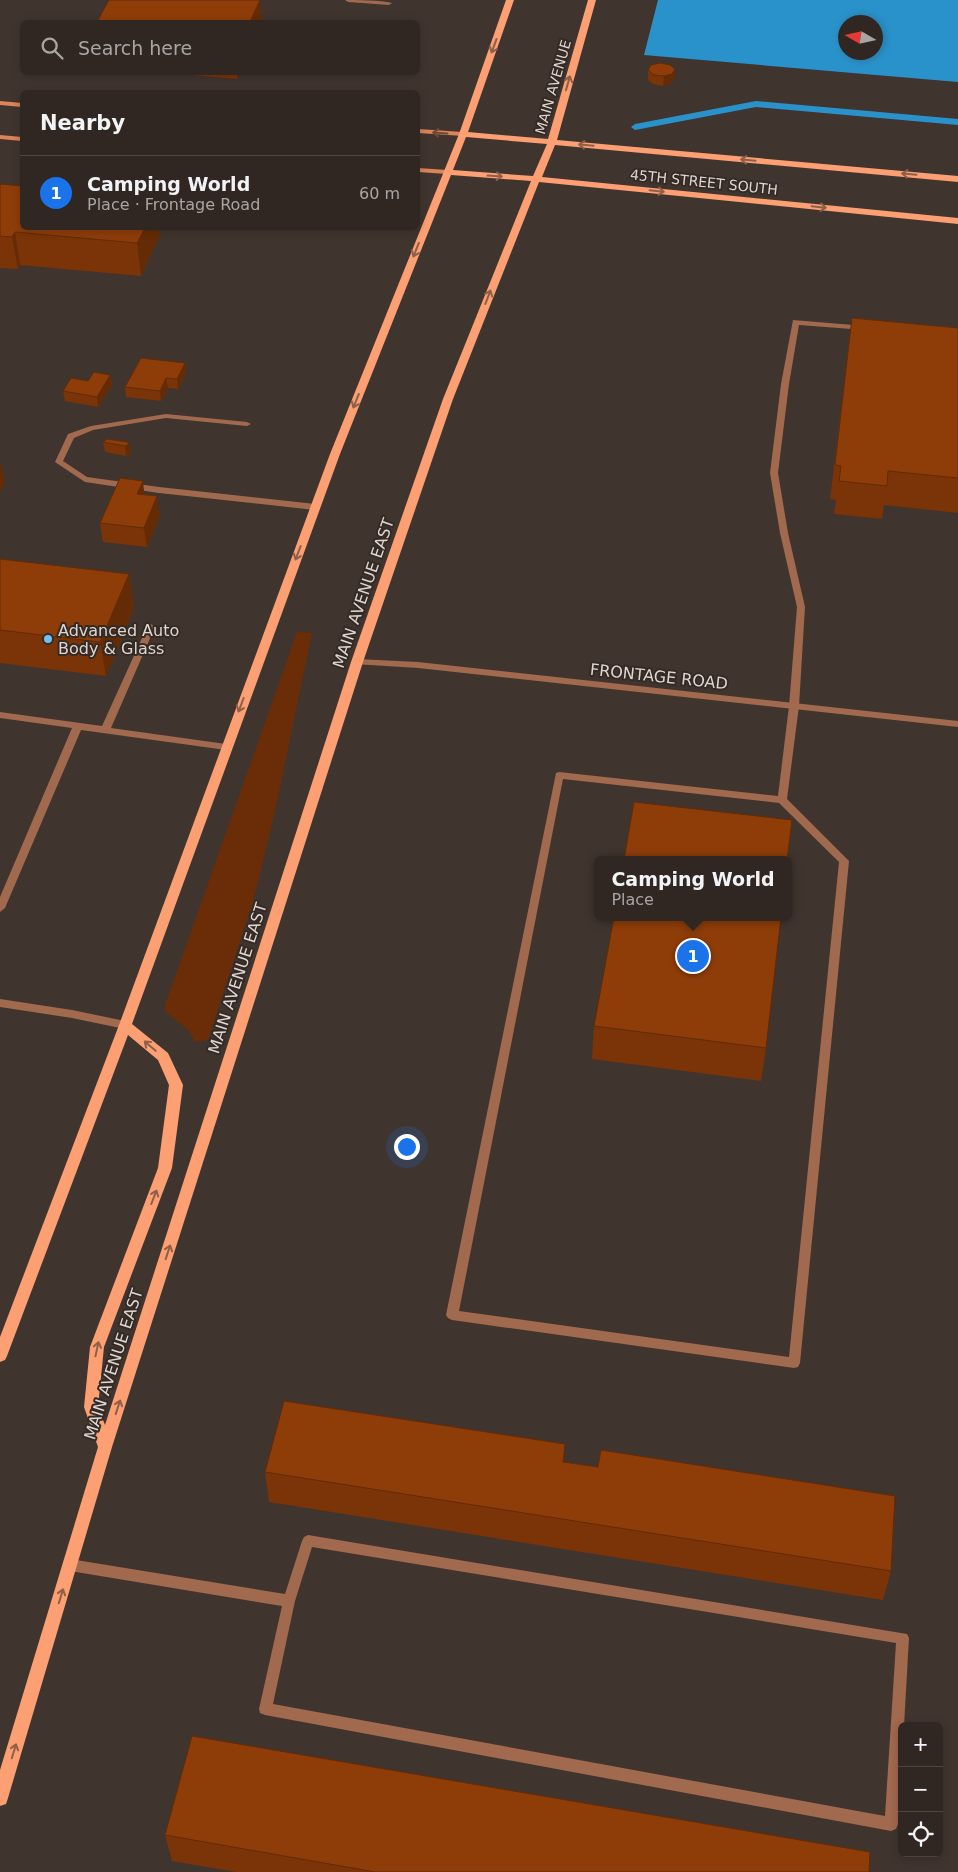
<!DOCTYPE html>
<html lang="en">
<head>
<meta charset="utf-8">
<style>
	body { margin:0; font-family:"DejaVu Sans",sans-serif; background:#3c332f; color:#f1f3f6 }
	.controls { position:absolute; right:15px; bottom:15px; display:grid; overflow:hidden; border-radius:8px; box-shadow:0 2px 8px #0003 }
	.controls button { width:45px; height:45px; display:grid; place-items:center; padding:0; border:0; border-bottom:1px solid #4b4440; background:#302722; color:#f1f3f6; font:25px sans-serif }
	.compass { position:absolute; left:838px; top:15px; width:45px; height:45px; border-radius:50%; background:#302722; box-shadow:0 2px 8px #0003; rotate:279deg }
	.you { position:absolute; left:406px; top:1146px; width:18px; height:18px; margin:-12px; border:4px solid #fff; border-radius:50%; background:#1a73e8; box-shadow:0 0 0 8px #1a73e833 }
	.badge { display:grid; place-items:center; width:32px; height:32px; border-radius:50%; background:#1a73e8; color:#fff; font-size:16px; font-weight:700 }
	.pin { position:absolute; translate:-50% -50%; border:2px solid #fff; box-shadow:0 1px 5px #0006 }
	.popup { position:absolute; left:594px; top:856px; width:198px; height:65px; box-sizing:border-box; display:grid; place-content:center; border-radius:8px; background:#302722; filter:drop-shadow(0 1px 4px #0005); font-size:16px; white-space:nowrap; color:#a8a5a5 }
	.popup b { font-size:19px; color:#f1f3f6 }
	.popup::after { content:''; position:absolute; left:50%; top:100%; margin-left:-10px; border:10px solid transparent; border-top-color:#302722 }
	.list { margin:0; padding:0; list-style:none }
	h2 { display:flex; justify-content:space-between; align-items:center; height:65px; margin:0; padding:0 20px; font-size:21px }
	h2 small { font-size:16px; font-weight:400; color:#a8a5a5 }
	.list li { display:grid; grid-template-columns:32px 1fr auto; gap:15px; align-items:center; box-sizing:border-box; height:75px; padding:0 20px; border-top:1px solid #4b4440 }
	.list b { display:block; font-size:19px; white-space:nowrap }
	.list p { margin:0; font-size:16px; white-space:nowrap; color:#a8a5a5 }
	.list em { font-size:16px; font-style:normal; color:#a8a5a5 }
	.icon { flex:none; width:28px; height:28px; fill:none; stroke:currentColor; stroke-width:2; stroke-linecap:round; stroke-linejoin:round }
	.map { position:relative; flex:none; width:958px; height:1872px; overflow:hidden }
	.search { position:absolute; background:#302722; box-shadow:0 2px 8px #0003; left:20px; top:20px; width:400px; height:55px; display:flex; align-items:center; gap:12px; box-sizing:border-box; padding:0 18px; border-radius:8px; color:#a8a5a5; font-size:19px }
	.panel { position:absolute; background:#302722; box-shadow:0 2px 8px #0003; left:20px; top:90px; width:400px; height:140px; border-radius:8px }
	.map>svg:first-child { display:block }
	.green { fill:#6a2d08 }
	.water { fill:#2a92ca; fill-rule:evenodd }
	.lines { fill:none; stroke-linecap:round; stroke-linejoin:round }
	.stream { fill:#2a92ca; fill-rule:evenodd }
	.service { fill:#a1694e; fill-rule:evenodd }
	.minor { fill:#a1694e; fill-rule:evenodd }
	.secondary { fill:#dc8357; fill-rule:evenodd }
	.primary { fill:#fc9f73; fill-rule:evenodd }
	.wall { fill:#7a3408 }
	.shaded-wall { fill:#632b06 }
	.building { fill:#8e3d09; stroke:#632b06 }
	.oneway { stroke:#8f5f48 }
	.oneway2 { stroke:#6f4936 }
	.poi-dot { fill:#70c1f4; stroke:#352a24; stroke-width:2 }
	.labels { text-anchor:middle; stroke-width:4; stroke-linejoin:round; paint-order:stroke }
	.far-street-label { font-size:14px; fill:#ddd6d2; stroke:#352a24 }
	.street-label { font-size:16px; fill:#ddd6d2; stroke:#352a24 }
	.poi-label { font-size:16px; fill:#ddd6d2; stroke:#352a24; text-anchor:start }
</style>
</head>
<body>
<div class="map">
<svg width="958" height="1872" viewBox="0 0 958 1872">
	<rect width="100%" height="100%" fill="#40342e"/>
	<!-- green -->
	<path class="green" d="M297,632L312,633L274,816L254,898L208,1040L195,1042L189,1031L165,1011V1005Z"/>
	<!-- water -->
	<path class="water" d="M658,0H958V82L644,55ZM846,22H876V52H846Z"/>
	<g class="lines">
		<!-- stream -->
		<path class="stream" d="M756,101L958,119V125L756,107L635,130L631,127L635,124Z"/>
		<!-- service -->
		<g class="service">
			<path d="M345,0C359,0 380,0 392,3L389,5L348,2Z"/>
			<path d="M793,320L865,326L869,328L865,330L799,325L789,384L778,473L788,533L805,607L799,706L787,799L849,861L800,1363L798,1367L794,1368L452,1320L448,1318L446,1315L556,773L559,772L778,796L789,706L797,607L780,533L770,473L781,384ZM563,779L779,803L839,862L789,1357L459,1311Z"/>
			<path d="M166,414L247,422L251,424L247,426L166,418L93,430L74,438L63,461L87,477L159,487L315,504L319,507L315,510L159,493L85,482L55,462L68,434L91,426Z"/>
			<path d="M151,624L155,627L111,728L226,744L231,747L226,750L81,730L5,908L0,912V897L72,728L0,718V712L102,726L147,627Z"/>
			<path d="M0,999L72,1010L125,1021L129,1022L130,1025L129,1028L125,1029L72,1018L0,1007Z"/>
			<path d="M308,1535L907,1634L909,1638L904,1726H902V1759L898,1824L896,1829L891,1831L265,1715L260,1713L259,1709L282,1606L70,1571L66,1569L64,1565L66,1561L70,1559L285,1594L302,1541L304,1537ZM312,1547L896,1643L885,1816L273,1704L295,1601Z"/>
		</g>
		<!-- minor -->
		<path class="minor" d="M357,659L418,662L958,721V727L418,668L354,664L353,662L354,660Z"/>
		<!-- secondary -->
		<g class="secondary">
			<path d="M0,101L22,103V107L0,105Z"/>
			<path d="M418,129L463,132L466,134L463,136L418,133Z"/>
			<path d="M0,135L22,137V141L0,139Z"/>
			<path d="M418,168L447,170L451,172L447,174L418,172Z"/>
		</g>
		<!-- primary -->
		<path class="primary" d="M506,0H514L468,132L548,139L588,0H596L557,140L958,176V182L555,145L542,177L958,218V224L539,182L453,399L363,662L112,1447L8,1798L6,1804L0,1806V1770L98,1447L84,1407L90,1347L158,1168L169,1085L158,1060L128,1035L7,1356L5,1360L0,1362V1337L119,1025L330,454L459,134ZM466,137L547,144L533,176L453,170ZM451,175L531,181L443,399L351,662L105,1425L98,1407L104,1347L172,1168L183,1085L168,1053L132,1024L340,454Z"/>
	</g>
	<!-- wall -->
	<g class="wall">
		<path d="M675,69L674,79L672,83L663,86L653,84L648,80V70Z"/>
		<path d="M158,72H240L237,79Z"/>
		<path d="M0,184L22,228H159L160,235L141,276L20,265L18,269L0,268Z"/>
		<path d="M852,318L958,328V513L884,505L882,519L834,514L836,500L830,499Z"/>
		<path d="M185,363L186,373L178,389L168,388L161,401L126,397L125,387Z"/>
		<path d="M110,375L112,385L98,407L65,401L63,391L88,381Z"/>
		<path d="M103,442H127L131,454L126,456L105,452Z"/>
		<path d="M144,495L160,516L147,547L103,542L100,523Z"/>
		<path d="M0,559L129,574L134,608L106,676L0,663Z"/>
		<path d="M594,1026L766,1048L761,1081L592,1059Z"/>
		<path d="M565,1444L564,1462L598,1467L891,1571L883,1600L269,1502L265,1472Z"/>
		<path d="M165,1835L869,1872H236L172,1861Z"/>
	</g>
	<!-- shaded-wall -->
	<g class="shaded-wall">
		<path d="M260,0L262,22H250Z"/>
		<path d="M675,69L674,79L672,83L663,86L664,76Z"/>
		<path d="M237,72H240L237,79Z"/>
		<path d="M145,228H159L160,235L141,276L137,243Z"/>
		<path d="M15,232L20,265L18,269L12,237Z"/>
		<path d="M185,363L186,373L178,389L177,379Z"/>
		<path d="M110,375L112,385L98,407L97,397Z"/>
		<path d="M166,378L168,388L161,401L160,391Z"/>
		<path d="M129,444L131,454L126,456L125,446Z"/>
		<path d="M1,464L5,483L0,492V466Z"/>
		<path d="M143,481L145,500L137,494Z"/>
		<path d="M157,496L160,516L147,547L144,528Z"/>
		<path d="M129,574L134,608L106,676L100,642Z"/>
		<path d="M565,1444L564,1475L563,1462Z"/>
	</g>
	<!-- building -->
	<g class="building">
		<path d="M109,0H260L250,22H97Z"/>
		<path d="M660,63L670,65L675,69L672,74L664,76L654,75L648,70L651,65Z"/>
		<path d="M0,184L22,186V228H145L137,243L15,232L12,237L0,236Z"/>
		<path d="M852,318L958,328V478L888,471L887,486L839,481L841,466L835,465Z"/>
		<path d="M141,358L185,363L177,379L166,378L160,391L125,387Z"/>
		<path d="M94,372L110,375L97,397L63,391L71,378L88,381Z"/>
		<path d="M107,439L127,442L129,444L125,446L103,442Z"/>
		<path d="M120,478L143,481L137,494L157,496L144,528L100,523Z"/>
		<path d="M0,559L129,574L100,642L0,630Z"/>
		<path d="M634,802L792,820L787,860H624Z"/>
		<path d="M614,917H781L766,1048L594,1026Z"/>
		<path d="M284,1401L565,1444L563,1462L598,1467L601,1450L895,1496L891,1571L265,1472Z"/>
		<path d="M192,1736L870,1852L869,1872H375L165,1835Z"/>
	</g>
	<!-- one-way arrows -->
	<defs><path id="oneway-shaft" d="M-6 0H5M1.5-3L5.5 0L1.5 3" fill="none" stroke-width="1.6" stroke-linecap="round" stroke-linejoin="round" transform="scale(1.25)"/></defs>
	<g class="oneway">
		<use href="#oneway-shaft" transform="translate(494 46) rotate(110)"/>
		<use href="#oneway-shaft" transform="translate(568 83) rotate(-74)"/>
		<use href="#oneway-shaft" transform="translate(586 145) rotate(-175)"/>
		<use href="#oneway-shaft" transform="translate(748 160) rotate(-175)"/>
		<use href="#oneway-shaft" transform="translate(909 174) rotate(-175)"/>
		<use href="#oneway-shaft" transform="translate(495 176) rotate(4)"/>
		<use href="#oneway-shaft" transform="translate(657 191) rotate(6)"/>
		<use href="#oneway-shaft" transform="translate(819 207) rotate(6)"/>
		<use href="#oneway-shaft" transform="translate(416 250) rotate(112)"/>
		<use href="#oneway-shaft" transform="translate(488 297) rotate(-69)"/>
		<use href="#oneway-shaft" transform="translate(356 401) rotate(112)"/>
		<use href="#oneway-shaft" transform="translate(298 553) rotate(111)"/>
		<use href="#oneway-shaft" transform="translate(241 705) rotate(111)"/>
		<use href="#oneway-shaft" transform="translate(150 1046) rotate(-140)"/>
		<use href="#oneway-shaft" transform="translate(154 1197) rotate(-69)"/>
		<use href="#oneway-shaft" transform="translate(168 1252) rotate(-72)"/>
		<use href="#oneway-shaft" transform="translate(97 1349) rotate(-78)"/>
		<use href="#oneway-shaft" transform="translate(118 1407) rotate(-72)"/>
		<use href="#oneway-shaft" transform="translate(61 1596) rotate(-73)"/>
		<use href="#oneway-shaft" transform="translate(14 1751) rotate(-73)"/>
	</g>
	<use class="oneway2" href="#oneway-shaft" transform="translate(440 133) rotate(-176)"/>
	<!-- markers -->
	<circle class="poi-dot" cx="48" cy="639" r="5"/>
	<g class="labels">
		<!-- far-street labels -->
		<g class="far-street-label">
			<text transform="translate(553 87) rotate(-74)" y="5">MAIN AVENUE</text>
			<text transform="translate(704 182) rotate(6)" y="5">45TH STREET SOUTH</text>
		</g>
		<!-- street labels -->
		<g class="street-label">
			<text transform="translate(363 593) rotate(-71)" y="6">MAIN AVENUE EAST</text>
			<text transform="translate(659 676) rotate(6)" y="6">FRONTAGE ROAD</text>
			<text transform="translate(237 978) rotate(-72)" y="6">MAIN AVENUE EAST</text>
			<text transform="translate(113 1364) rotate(-72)" y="6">MAIN AVENUE EAST</text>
		</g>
		<!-- poi labels -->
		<g class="poi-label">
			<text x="58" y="636">Advanced Auto<tspan x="58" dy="18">Body &amp; Glass</tspan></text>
		</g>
	</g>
</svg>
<div class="controls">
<button>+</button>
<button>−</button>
<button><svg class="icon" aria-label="locate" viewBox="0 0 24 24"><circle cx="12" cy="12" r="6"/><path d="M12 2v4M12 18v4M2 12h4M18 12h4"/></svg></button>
</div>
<svg class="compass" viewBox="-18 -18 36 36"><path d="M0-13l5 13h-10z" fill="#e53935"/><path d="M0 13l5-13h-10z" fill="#a8a5a5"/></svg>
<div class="you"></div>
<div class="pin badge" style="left:693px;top:956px">1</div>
<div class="popup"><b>Camping World</b>Place</div>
<div class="search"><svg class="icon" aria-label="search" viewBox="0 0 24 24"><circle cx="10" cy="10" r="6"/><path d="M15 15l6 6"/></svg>Search here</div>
<section class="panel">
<h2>Nearby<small></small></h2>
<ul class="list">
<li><span class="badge">1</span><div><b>Camping World</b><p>Place · Frontage Road</p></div><em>60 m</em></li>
</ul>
</section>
</div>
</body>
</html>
